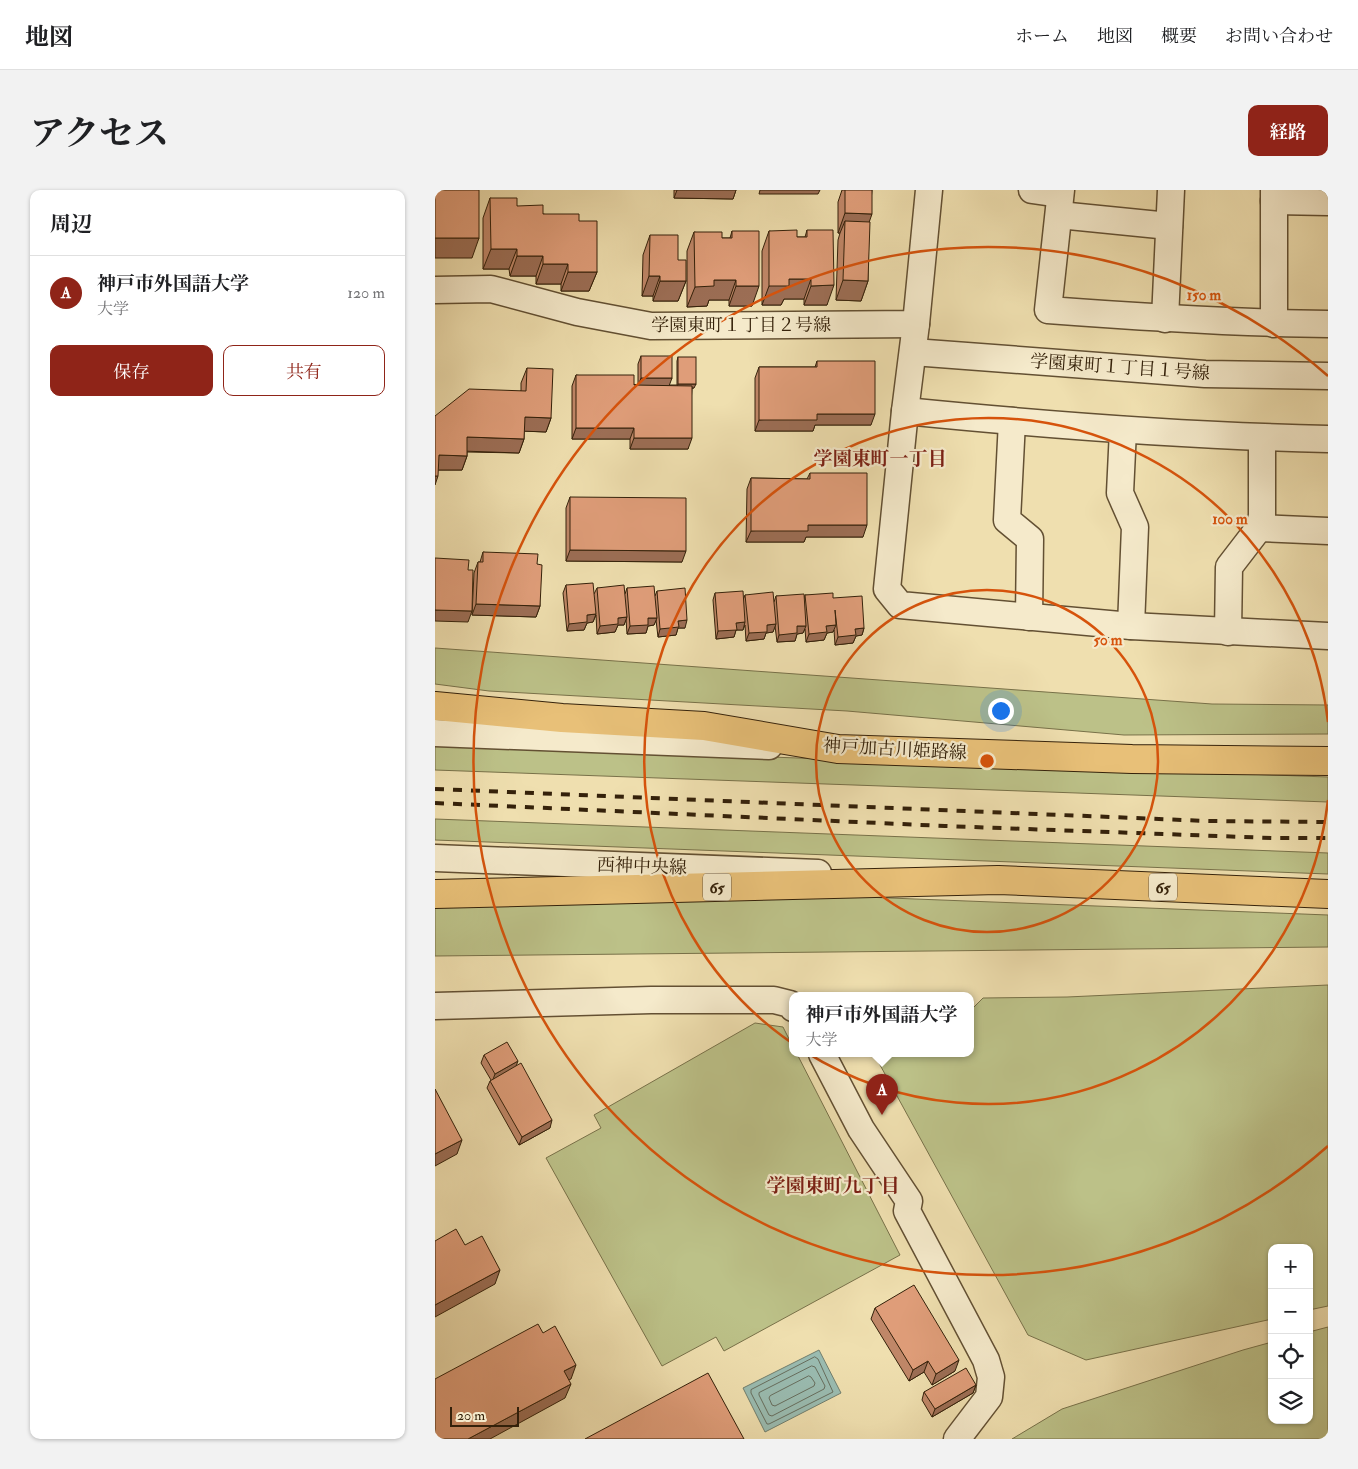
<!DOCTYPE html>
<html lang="ja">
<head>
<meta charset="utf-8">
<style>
	body { margin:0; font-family:"IM FELL Double Pica","Noto Serif JP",serif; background:#f2f2f2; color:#202124 }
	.controls { position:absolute; right:15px; bottom:15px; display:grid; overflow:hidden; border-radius:10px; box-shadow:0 1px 4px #0004 }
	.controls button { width:45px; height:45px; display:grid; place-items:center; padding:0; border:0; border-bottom:1px solid #e0e0e0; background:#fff; color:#202124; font:25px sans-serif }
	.scale { position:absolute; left:15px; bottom:12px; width:69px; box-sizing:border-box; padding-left:5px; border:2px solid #34210a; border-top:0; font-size:14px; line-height:18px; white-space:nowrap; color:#34210a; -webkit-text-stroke:4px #f5eacb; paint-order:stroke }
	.you { position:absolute; left:565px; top:520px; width:18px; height:18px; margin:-12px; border:4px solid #fff; border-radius:50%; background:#1a73e8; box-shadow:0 0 0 8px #1a73e833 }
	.badge { display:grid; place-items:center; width:32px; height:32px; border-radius:50%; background:#8f2418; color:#fff; font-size:16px; font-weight:700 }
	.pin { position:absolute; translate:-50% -41px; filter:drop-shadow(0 1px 2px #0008) }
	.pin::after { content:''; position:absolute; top:26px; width:18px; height:15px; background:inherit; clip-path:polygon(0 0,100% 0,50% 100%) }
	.popup { position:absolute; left:354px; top:802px; width:185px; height:65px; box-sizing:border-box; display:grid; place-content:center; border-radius:10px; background:#fff; filter:drop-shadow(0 1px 4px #0005); font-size:16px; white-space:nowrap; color:#757577 }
	.popup b { font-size:19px; color:#202124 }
	.popup::after { content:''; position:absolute; left:50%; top:100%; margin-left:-10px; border:10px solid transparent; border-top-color:#fff }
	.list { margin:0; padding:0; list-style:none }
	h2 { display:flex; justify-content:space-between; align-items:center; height:65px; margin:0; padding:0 20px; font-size:21px }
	h2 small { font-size:16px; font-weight:400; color:#757577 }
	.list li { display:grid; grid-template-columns:32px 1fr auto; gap:15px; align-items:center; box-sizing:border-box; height:75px; padding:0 20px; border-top:1px solid #e0e0e0 }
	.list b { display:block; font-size:19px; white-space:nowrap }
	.list p { margin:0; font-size:16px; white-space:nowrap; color:#757577 }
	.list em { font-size:16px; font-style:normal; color:#757577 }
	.actions { display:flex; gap:10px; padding:15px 20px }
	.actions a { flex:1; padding:11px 0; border:1px solid #8f2418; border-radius:10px; text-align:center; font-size:18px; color:#8f2418 }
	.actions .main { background:#8f2418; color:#fff }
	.icon { flex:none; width:28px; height:28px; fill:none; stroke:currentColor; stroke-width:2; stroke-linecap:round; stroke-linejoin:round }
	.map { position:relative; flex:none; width:893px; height:1249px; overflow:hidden; border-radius:10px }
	header { display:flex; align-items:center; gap:30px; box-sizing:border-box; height:70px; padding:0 25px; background:#fff; border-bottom:1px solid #e0e0e0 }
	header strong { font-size:24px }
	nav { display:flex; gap:28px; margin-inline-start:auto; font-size:18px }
	.intro { display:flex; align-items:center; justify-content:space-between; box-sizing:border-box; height:120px; padding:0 30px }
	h1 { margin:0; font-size:35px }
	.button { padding:12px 22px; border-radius:10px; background:#8f2418; color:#fff; font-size:18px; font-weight:700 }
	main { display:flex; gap:30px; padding:0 30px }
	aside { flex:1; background:#fff; border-radius:10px; box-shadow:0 1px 4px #0004 }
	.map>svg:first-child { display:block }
	.green { fill:#bcc188; stroke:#787149 }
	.water { fill:#9abcb1; stroke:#717e6e }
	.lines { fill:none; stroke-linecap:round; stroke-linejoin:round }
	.shore { stroke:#676e5e; stroke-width:1 }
	.minor-casing { stroke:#635033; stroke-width:29 }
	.major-casing { stroke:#34210a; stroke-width:30 }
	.minor { stroke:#f5eacb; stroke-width:26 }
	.major { stroke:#e8c078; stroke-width:28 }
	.rail { stroke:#34210a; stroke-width:4; stroke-dasharray:9 9; stroke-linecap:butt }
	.wall { fill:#c08768; stroke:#34210a }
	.shaded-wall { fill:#9c6e55; stroke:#34210a }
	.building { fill:#df9d79; stroke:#34210a }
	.ring { fill:none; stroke:#d6530c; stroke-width:2.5 }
	.labels { text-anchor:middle; stroke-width:4.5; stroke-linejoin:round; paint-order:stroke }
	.shield { fill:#f5eacb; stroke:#6e5d44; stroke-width:1 }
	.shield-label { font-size:16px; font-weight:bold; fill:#34210a }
	.street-label { font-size:18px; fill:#34210a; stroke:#f5eacb }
	.neighbourhood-label { font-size:19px; font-weight:bold; fill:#7a1f14; stroke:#f5eacb }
	.centre { fill:#d6530c; stroke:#f5eacb; stroke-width:2.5 }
	.ring-label { font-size:15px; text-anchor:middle; font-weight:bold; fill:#d6530c; stroke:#f5eacb; stroke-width:4.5; stroke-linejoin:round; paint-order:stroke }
</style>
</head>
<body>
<header>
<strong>地図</strong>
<nav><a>ホーム</a><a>地図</a><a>概要</a><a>お問い合わせ</a></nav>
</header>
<div class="intro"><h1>アクセス</h1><a class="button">経路</a></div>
<main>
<aside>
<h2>周辺<small></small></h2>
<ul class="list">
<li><span class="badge">A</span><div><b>神戸市外国語大学</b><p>大学</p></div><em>120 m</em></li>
</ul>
<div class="actions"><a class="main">保存</a><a>共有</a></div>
</aside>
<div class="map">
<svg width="893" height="1249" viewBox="0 0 893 1249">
	<rect width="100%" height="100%" fill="#efdfaf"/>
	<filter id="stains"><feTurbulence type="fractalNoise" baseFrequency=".004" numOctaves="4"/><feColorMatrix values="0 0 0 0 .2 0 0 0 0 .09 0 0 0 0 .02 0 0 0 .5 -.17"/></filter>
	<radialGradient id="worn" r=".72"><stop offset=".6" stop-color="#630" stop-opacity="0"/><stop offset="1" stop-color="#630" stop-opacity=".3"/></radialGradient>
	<!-- green -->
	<g class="green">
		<path d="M0,458L777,514L893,515V544L689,545L412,521L54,501L0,494Z"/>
		<path d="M0,555L893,587V612L0,580Z"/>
		<path d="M0,629L893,663V684L0,650Z"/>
		<path d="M403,706L893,725V757L0,766V715Z"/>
		<path d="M893,795V1116L874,1120V1058H837V1129L651,1170L593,1145L439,864H536V820L548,808L632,807Z"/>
		<path d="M320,833L348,837L358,857V864H362L465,1065L289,1161L281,1147L227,1176L111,968L166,938L159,925Z"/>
		<path d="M893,1137V1249H577L627,1219L808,1160L837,1152V1230H874V1142Z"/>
	</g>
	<!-- water -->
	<path class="water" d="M384,1160L406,1203L330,1242L308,1198Z"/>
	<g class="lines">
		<!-- shore -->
		<g class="shore">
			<path d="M380,1167L383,1169L398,1202L334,1234H332L316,1203V1200Z"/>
			<path d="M377,1176L380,1177L390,1196L389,1199L337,1226L334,1225L324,1205V1203Z"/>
			<path d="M374,1186L376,1187L380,1193L379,1196L340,1216L337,1215L334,1208L335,1206Z"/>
		</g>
		<defs>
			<g id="minor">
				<path d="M597,0L625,4"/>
				<path d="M626,0L613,120C706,127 799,133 893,134"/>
				<path d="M839,0V134"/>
				<path d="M839,11L893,12"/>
				<path d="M624,25L734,36"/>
				<path d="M0,100L56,99L142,122L216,136L481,134L494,0"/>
				<path d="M730,129L736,0"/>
				<path d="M481,134L470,221L452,399L465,415L696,436L893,446"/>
				<path d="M478,162L770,184L893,186"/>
				<path d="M470,221C611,235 752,246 893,249"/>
				<path d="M577,231L572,330L595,349L594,427"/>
				<path d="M688,240L685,303L700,337L696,436"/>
				<path d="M824,338L893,341"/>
				<path d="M793,442L794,377L824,338L827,326V248"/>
				<path d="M0,543L334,556"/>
				<path d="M0,668L383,683"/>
				<path d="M0,816L216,810H339L355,814L358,818"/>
				<path d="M387,864L426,939L474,1011L472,1021L551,1170L556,1187L554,1207L522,1249"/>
			</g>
			<g id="major">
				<path d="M0,516L127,528L269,536L403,559L697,569L893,571"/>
				<path d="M0,704L563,690L893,704"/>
			</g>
		</defs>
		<!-- minor casing -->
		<use href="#minor" class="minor-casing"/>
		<!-- major casing -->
		<use href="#major" class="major-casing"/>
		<!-- minor -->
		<use href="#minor" class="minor"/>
		<!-- major -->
		<use href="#major" class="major"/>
		<!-- rail -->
		<g class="rail">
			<path d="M0,599L771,631L893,632"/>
			<path d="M0,613L510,636L837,648H893"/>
		</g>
	</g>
	<!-- wall -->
	<g class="wall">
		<path d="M239,0H301L298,9L239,8Z"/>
		<path d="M407,0H437L434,32L433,91L426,111L401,110L403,50L405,43H403V12Z"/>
		<path d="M55,8L108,24L144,31L162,82L154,101H126V94H101V86H75L74,79H48V28Z"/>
		<path d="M372,40L392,115H369V109H349L346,115H327V61L334,41L362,47H370Z"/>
		<path d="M297,41L317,116H294V110H274L272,116L252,117V61L259,42L287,48H295Z"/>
		<path d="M215,45L243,70L251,91L243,111H218V106H207L208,65Z"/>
		<path d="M206,166L234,195H242V171L243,167L259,198H257L253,259H195V249H137V196L141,185L203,195V174Z"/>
		<path d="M382,171L436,235H380L378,241H320V188L324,177H380Z"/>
		<path d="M92,178L116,228L111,242L89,241V249L84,263L32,262V266L27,280H3L0,226L86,201V193Z"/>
		<path d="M375,283L428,347H371L369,352H311L312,299L316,288L372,289Z"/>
		<path d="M135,307L247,372L131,371V318Z"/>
		<path d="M48,362L102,374L105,416L101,427L37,425L39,383L43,372H45Z"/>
		<path d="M131,395L159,404L162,398L190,404L192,398L220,406L222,401L250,438H243L241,445L223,447L221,430L219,435L213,436L211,443L192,444L191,429L189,435H183L180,442L162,444L161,425L158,432L152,433L149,440L132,441L128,403Z"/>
		<path d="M280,403L308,410L310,405L339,412L341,406L369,409L370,405L398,408L429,438L427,445L421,446L418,453L400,455L399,440L398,442L392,443L389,450L371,452L370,439L368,443L362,444L360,451L342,452L340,436L338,442L331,443L329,449L311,451L310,435L308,440H301L299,447L281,449L278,410Z"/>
		<path d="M49,865L81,876L115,938L84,955L52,898L55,891L56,890L46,873Z"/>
		<path d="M440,1118L520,1181L497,1195L489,1182L474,1191L436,1129Z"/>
		<path d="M541,1195L538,1203L497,1227L487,1210L489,1202Z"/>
	</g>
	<!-- shaded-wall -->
	<g class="shaded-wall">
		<path d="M242,0H301L298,9L239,8Z"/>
		<path d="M325,0H385L383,4H324Z"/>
		<path d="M410,23L437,24L430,44L410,31L405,43H403Z"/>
		<path d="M0,48H44L37,68H0Z"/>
		<path d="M56,59H82L74,79H48Z"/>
		<path d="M82,66H108L101,86H75Z"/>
		<path d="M108,74H133L126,94H101Z"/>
		<path d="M133,82H162L154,101H126Z"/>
		<path d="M214,86H225L218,106H207Z"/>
		<path d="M354,89H376L369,109H349L346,115H327L334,96Z"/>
		<path d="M279,90H301L294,110H274L272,116L252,117L260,97Z"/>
		<path d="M408,90L433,91L426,111L401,110Z"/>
		<path d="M225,91H251L243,111H218Z"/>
		<path d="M399,95L392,115H369L376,96Z"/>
		<path d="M301,96H324L317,116H294Z"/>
		<path d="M206,188H237L234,196H203Z"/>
		<path d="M243,194H261L259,198H242Z"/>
		<path d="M382,224H440L436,235H380L378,241H320L324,230Z"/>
		<path d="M90,227L116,228L111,242L85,241Z"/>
		<path d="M141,238H199L195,249H137Z"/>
		<path d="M32,247L89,249L84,263L27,261Z"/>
		<path d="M199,248H257L253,259H195Z"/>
		<path d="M4,265L32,266L27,280H0Z"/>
		<path d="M0,286H3L0,295Z"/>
		<path d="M373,335H432L428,347H371L369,352H311L316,341Z"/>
		<path d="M135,360L251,361L247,372L131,371Z"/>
		<path d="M41,414L105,416L101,427L37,425Z"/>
		<path d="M0,420L37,421L33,432L0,431Z"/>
		<path d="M161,424L158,432L152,433L149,440L132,441L134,434L152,425Z"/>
		<path d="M192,427L189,435H183L180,442L162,444L165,436L183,428Z"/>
		<path d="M213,428H222L219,435L213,436L211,443L192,444L195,436Z"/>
		<path d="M252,430L250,438H243L241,445L223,447L225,439L243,431Z"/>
		<path d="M310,432L308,440H301L299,447L281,449L283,441L301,433Z"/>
		<path d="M341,434L338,442L331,443L329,449L311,451L314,443L332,435Z"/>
		<path d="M401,435L398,442L392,443L389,450L371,452L374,444L391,436Z"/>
		<path d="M362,436H371L368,443L362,444L360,451L342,452L344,445Z"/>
		<path d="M429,438L427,445L421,446L418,453L400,455L403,447L420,439Z"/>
		<path d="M83,871L80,879L57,892L60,884Z"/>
		<path d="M117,930L115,938L84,955L87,947Z"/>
		<path d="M27,950L22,964L0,976V964Z"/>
		<path d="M65,1080L60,1094L0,1127V1115Z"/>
		<path d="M524,1170L520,1181L497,1195L501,1184Z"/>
		<path d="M493,1171L489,1182L474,1191L478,1180Z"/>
		<path d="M141,1175L136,1189L123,1195L129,1181Z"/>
		<path d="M136,1194L130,1208L55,1249H33Z"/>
		<path d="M541,1195L538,1203L497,1227L500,1219Z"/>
	</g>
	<!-- building -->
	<g class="building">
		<rect x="0" y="0" width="44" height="48"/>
		<path d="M410,0H437V24L410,23Z"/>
		<path d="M55,8H82V16L108,15V24H144V31H162V82H133V74H108V66H82V59H56Z"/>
		<path d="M410,31L435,32L433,91L408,90Z"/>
		<path d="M362,40V47H372V40H398L399,95L376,96V89H354V96H334V41Z"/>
		<path d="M297,41H324V96H301V90H279V96L260,97L259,42H287V48H297Z"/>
		<path d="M215,45H243V70H251V91H225V86H214Z"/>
		<rect x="206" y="166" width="31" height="22"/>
		<rect x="243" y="167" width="18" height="27"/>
		<path d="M382,171H440V224H382V230H324V177H382Z"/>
		<path d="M92,178L118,179L116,228L90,227L89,249L32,247V266L4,265L3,286H0V226L34,199L91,201Z"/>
		<path d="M141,185H199V195L257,196V248H199V238H141Z"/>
		<path d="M375,283H432V335H373V341H316V288L375,289Z"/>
		<path d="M135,307L251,308V361L135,360Z"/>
		<path d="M48,362L103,364L102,374L107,375L105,416L41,414L43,372H48Z"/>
		<path d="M0,368L34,370L33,380H38L37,421L0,420Z"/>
		<path d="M158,393L161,424L152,425V432L134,434L131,395Z"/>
		<path d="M189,395L192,427L183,428V434L165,436L162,398Z"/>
		<path d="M219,396L222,428H213V435L195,436L192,398Z"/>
		<path d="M250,398L252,430L243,431L244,437L225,439L222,401Z"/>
		<path d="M308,401L310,432L301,433L302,440L283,441L280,403Z"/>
		<path d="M338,402L341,434L332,435V442L314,443L310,405Z"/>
		<path d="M398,403V408L427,406L429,438L420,439L421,445L403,447L400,420L401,435L391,436L392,442L374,444L370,405Z"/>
		<path d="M369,404L371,436H362V443L344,445L341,406Z"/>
		<path d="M72,852L83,871L60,884L49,865Z"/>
		<path d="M86,873L117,930L87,947L55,891Z"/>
		<path d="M0,899L27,950L0,964Z"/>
		<path d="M21,1039L30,1055L47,1046L65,1080L0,1115V1051Z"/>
		<path d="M479,1095L524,1170L501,1184L493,1171L478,1180L440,1118Z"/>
		<path d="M103,1134L108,1143L120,1136L141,1175L129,1181L136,1194L33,1249H0V1189Z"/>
		<path d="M531,1178L541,1195L500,1219L489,1202Z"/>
		<path d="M273,1183L309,1249H150Z"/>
	</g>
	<!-- distance rings -->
	<g class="ring">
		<circle cx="552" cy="571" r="171"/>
		<path d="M893 610A343 343 0 1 1 893 532"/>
		<path d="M893 956A514 514 0 1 1 893 186"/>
	</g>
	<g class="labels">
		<!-- shield labels -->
		<g class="shield">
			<rect x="268" y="683.5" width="28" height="27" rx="4"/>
			<rect x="714" y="683.5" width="28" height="27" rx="4"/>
		</g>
		<g class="shield-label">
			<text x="282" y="703">65</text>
			<text x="728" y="703">65</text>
		</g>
		<!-- street labels -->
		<g class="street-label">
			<text x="306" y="141">学園東町１丁目２号線</text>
			<text transform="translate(685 177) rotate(4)" y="6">学園東町１丁目１号線</text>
			<text transform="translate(460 559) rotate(3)" y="6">神戸加古川姫路線</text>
			<text transform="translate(207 676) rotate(2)" y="6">西神中央線</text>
		</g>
		<!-- neighbourhood labels -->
		<g class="neighbourhood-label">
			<text x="445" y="275">学園東町一丁目</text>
			<text x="398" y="1002">学園東町九丁目</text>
		</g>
	</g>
	<circle cx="552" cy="571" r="8" class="centre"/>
	<g class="ring-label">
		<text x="769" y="110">150 m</text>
		<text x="795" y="334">100 m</text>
		<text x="673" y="455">50 m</text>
	</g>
	<rect width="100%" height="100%" filter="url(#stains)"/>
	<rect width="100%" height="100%" fill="url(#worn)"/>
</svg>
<div class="controls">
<button>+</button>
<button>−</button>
<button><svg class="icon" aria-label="locate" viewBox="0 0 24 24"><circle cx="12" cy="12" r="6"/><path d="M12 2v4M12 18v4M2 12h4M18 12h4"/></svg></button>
<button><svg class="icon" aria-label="layers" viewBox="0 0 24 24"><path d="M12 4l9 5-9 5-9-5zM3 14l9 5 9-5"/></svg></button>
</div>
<div class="scale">20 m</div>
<div class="you"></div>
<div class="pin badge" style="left:447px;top:925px">A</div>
<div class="popup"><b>神戸市外国語大学</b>大学</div>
</div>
</main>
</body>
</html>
